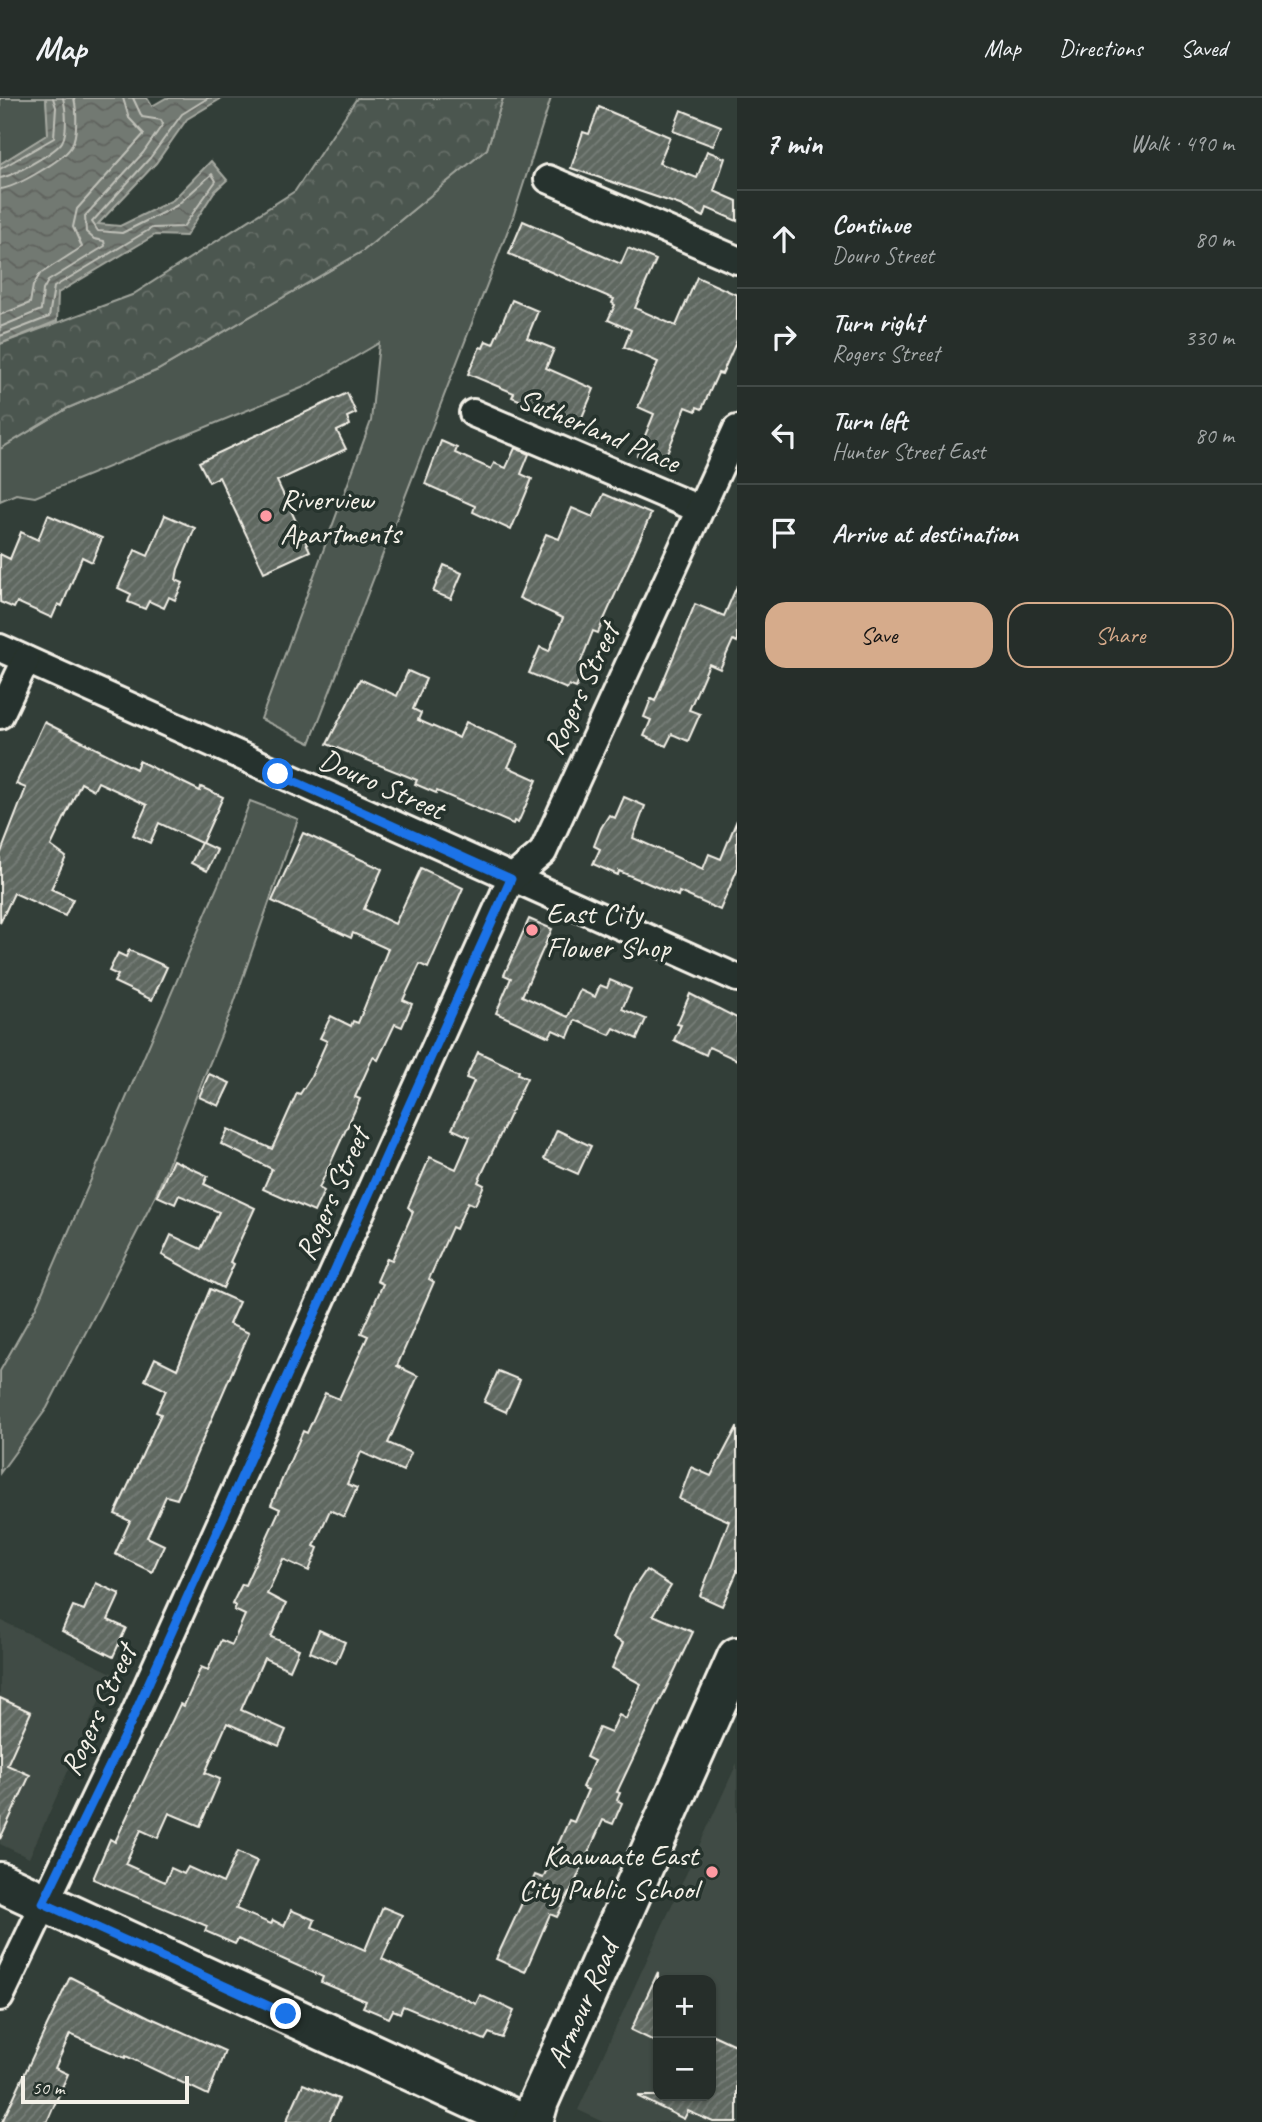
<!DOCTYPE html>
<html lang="en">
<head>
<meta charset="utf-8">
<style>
	body { margin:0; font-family:Caveat,sans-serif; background:#323a36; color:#f1f3f6 }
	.controls { position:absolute; right:21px; bottom:21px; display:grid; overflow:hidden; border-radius:14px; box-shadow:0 2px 5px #0004 }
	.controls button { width:63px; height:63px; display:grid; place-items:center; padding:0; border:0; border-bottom:2px solid #424a47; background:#262e2a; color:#f1f3f6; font:35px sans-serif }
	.scale { position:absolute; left:21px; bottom:18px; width:168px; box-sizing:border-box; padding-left:7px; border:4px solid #f4f1e8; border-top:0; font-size:19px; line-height:24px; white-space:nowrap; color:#f4f1e8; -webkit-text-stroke:5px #26332d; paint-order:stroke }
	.stop { position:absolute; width:21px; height:21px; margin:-16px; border:5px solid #1a73e8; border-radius:50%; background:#fff }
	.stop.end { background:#1a73e8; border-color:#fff; box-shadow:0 2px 7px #0008 }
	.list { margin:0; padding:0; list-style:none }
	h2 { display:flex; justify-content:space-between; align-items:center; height:91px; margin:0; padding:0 28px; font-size:30px }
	h2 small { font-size:23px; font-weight:400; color:#a4a8a8 }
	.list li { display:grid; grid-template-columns:46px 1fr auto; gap:21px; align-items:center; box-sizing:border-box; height:98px; padding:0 28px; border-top:2px solid #424a47 }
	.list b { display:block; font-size:26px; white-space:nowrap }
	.list p { margin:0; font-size:23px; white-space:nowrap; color:#a4a8a8 }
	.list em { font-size:23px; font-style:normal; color:#a4a8a8 }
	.actions { display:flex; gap:14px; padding:21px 28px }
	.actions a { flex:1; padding:16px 0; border:2px solid #d6ab8b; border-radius:21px; text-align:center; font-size:24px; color:#d6ab8b }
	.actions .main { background:#d6ab8b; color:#111 }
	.icon { flex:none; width:38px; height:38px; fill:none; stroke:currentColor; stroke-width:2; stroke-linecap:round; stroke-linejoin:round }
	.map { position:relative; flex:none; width:737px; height:2024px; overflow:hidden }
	header { display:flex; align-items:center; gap:42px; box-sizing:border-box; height:98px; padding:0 35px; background:#262e2a; border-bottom:2px solid #424a47 }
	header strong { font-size:33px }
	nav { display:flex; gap:38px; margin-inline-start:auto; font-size:24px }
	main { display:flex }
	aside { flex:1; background:#262e2a }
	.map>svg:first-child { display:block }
	.built { fill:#404b44; fill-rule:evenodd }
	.green { fill:#4c564f; stroke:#a0a49c; stroke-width:2 }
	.forest { fill:url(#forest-crowns); stroke:#a0a49c; stroke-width:2 }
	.water { fill:url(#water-waves); stroke:#a6a9a1; stroke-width:2 }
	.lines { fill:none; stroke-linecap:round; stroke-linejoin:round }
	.shore { stroke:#c0c1b9; stroke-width:2 }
	.building { fill:url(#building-hatch); stroke:#f4f1e8; stroke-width:2 }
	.minor-casing { stroke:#f4f1e8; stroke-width:32 }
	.secondary-casing { stroke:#f4f1e8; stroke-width:44 }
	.minor { stroke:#26332d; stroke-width:26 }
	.secondary { stroke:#26332d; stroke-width:38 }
	.route { stroke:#1a73e8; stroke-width:9 }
	.poi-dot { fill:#ff9aa2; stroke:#26332d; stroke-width:2.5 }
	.labels { text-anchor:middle; stroke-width:7; stroke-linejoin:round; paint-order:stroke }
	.street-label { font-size:30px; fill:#f4f1e8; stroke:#26332d }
	.poi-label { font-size:30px; fill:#f4f1e8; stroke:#26332d; text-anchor:start }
</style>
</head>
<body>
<header>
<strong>Map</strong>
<nav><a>Map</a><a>Directions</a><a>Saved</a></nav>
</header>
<main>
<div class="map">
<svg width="737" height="2024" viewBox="0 0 737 2024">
	<defs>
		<pattern id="forest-crowns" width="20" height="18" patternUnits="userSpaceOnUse" patternTransform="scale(1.75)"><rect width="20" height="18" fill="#4c564f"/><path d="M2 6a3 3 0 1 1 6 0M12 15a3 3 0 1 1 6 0" fill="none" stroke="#666f68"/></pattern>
		<pattern id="water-waves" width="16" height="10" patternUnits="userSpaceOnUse" patternTransform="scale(1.75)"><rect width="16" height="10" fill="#727972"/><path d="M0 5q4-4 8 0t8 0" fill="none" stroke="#60635e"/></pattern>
		<pattern id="building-hatch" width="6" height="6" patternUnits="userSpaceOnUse" patternTransform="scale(1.75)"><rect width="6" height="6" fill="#5f6861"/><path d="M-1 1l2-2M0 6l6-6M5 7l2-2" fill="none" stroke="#777e78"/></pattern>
	</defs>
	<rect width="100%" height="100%" fill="#323e38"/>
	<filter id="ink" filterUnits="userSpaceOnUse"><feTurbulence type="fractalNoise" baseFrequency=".0143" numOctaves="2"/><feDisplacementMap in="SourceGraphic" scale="14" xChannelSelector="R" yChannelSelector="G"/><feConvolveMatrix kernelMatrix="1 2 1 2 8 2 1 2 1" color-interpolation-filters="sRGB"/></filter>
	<g filter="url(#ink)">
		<!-- built -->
		<g class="built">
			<path d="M0,1522L112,1575L29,1760L0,1746Z"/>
			<path d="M737,1665V2024H604L578,2012ZM658,1882H711V1998H658Z"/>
		</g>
		<!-- green -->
		<g class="green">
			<path d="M0,0H46L49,36L0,66Z"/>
			<path d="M503,0H551L513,119L310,645L261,621L371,323L379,245L304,289L35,399L16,396L0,403V351L68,310L158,272L363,153L487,51Z"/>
			<path d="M250,703L298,721L233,908L155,1099L47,1310L0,1375V1273L36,1209L225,771Z"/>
		</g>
		<!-- forest -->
		<path class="forest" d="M357,0H503L487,51L363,153L158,272L68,310L0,351V246L132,197L295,93Z"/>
		<!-- water -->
		<path class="water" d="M46,0H147L152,8L166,0H222L187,21L156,65L98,126L120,128L173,102L211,63L227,82L214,94L186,138L155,137L58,195L57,223L0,246V66L48,36Z"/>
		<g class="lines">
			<!-- shore -->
			<g class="shore">
				<path d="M0,71L54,40L56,9L53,0"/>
				<path d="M0,80C11,79 56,54 62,44C68,34 66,11 63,0"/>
				<path d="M0,91C15,90 63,62 71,49C78,37 77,13 74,0"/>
				<path d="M0,217L30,205L33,188L40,176L82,149L73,129L77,111L144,36L129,20L123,0"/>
				<path d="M0,229L41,212L43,192L48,183L105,148L104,143L94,141L86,134L85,118L143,55L163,26L161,22L142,19L133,0"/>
				<path d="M0,238L49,219L54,189L152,130L183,129L216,83L212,76L176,108L122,135L98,133L92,124L150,60L182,16L208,0"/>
			</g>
		</g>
		<!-- building -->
		<g class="building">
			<path d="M599,9L670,39L659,65L697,80L707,53L725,60L714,93L737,103V123L707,110L704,119L680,107L571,70L583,34L589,36Z"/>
			<path d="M681,12L721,28L713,48L673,33Z"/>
			<path d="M523,123L621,166L628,150L656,162L635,210L676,228L697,179L737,197V242L722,276L718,275L702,311L697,309L696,313L686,309L662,367L637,357L654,316L638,309L658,264L624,249L631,232L608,222L615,207L612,205L614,201L509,156Z"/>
			<path d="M512,202L538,213L527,240L554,251L546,270L594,291L580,324L537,305L535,309L512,299L514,295L468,276L480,249L483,250L486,243L493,246Z"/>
			<path d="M347,295L356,315L347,319L350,327L337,333L346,351L277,383L310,453L264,474L219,379L209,384L199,364Z"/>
			<path d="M441,343L457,350L455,355L491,371L494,365L506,370L515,350L529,356L521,376L532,381L511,432L473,414L475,408L425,386Z"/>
			<path d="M604,396L651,416L598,535L593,533L580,566L585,568L576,590L569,587L567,591L529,575L540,549L549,553L563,520L519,500L546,436L559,441L572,410L593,419Z"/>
			<path d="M48,417L102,440L92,464L82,459L62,508L58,506L52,520L17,504L14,510L0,504V456L10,461L21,434L38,442Z"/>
			<path d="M165,417L195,430L178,471L176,482L183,485L175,502L169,499L164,510L149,503L145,511L128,504L131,496L118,490L135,452L148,458Z"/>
			<path d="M444,467L462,475L451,501L433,494Z"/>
			<path d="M737,488V544L733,542L720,571L709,566L689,612L700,616L688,643L672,636L666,648L644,638L651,622L644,619L651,601L655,603L695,506L724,518Z"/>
			<path d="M408,573L426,581L413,611L421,615L418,622L459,640L466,624L518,647L508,669L537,682L518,725L514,723L513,726L437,693L436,695L415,686L417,682L327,646L360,581L397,598Z"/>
			<path d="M44,624L136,671L139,663L200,693L201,689L223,699L202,745L217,752L207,773L191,765L201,745L159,725L150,745L133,737L147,707L98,684L94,692L81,685L51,748L66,759L51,791L73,801L65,818L14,795L0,825V757L26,690L16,686Z"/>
			<path d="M624,699L645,708L633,740L703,771L709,756L721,761L737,722V772L720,812L679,794L678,798L619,773L618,777L593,766L600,751L594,748L601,730L609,717L615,720Z"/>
			<path d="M303,735L382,771L364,811L395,826L421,770L463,790L428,870L420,866L403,902L412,906L402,929L395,926L378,962L373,959L355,999L360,1001L319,1090L324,1093L314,1114L263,1091L272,1071L221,1046L228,1031L272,1051L297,995L300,996L311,979L327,943L320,940L331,918L351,928L353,923L358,925L388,851L353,835L351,840L272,803Z"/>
			<path d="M529,821L552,831L522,898L568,919L580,892L595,899L600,887L607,890L610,882L631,891L622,911L646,921L637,941L614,930L610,937L575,922L568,939L553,932L549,939L496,915L511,880L504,877Z"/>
			<path d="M129,852L167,869L152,902L114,884L118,877L109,873L118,855L126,859Z"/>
			<path d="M690,896L737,920V962L709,949L706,957L674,942L681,927L677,926Z"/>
			<path d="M478,954L519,973L518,976L527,980L478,1084L484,1087L475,1107L468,1104L456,1131L452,1129L429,1181L434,1184L397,1268L418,1278L388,1345L411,1355L403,1373L361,1354L347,1386L357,1390L344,1419L330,1412L314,1448L318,1450L309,1473L283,1461L267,1496L286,1506L271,1539L299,1551L290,1572L264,1560L241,1612L286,1632L279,1648L227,1625L205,1675L220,1681L200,1728L169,1715L158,1740L141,1732L125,1766L165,1784L171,1770L184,1776L188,1769L223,1785L237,1754L257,1763L236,1811L271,1826L273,1822L284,1828L291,1812L315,1822L312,1829L365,1852L383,1809L402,1817L382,1861L476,1906L480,1897L514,1913L502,1940L489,1935L485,1942L403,1908L400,1915L393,1912L389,1920L363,1909L366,1903L321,1884L323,1879L238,1841L235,1846L205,1833L207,1828L93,1781L110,1741L115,1744L180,1606L184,1608L201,1569L208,1572L221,1542L232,1547L245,1517L234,1512L236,1508L232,1506L242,1486L245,1487L280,1411L271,1407L303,1333L307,1335L325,1295L339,1301L368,1238L361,1235L383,1186L377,1183L387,1160L392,1162L413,1114L408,1109L430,1059L456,1071L470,1039L452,1031L474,983L466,980Z"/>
			<path d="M209,976L230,985L219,1008L199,999Z"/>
			<path d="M557,1032L591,1048L578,1076L544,1061Z"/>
			<path d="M173,1062L208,1078L204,1086L255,1110L230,1164L234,1166L223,1190L162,1157L171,1137L201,1151L219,1114L179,1097L175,1106L157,1098Z"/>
			<path d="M210,1191L239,1204L229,1226L249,1235L177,1401L166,1398L147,1439L164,1447L152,1474L115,1456L130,1423L115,1416L161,1316L156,1314L166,1292L145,1282L155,1260L177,1271Z"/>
			<path d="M498,1273L520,1282L506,1314L484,1304Z"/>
			<path d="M737,1329V1474L722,1508L700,1498L729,1423L679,1401L691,1369L711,1378Z"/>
			<path d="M646,1472L671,1488L653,1517L693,1534L617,1694L620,1695L617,1702L622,1705L613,1726L603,1722L576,1782L557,1819L550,1816L525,1874L496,1861L535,1777L543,1780L569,1722L574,1724L588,1692L582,1689L594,1663L586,1659L599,1630L611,1635L619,1617L626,1621L641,1586L612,1570L623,1545L613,1540L630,1496Z"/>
			<path d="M96,1485L120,1496L108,1522L126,1530L113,1559L62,1533L73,1508L84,1512Z"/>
			<path d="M319,1532L345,1544L336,1565L310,1554Z"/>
			<path d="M0,1600L31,1614L7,1667L30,1677L0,1741Z"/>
			<path d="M658,1874V1945L631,1932Z"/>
			<path d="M70,1879L149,1919L225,1953L208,1997L126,1958L125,1960L70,1936L55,1970L68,1976L47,2024H2Z"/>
			<path d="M711,1936L737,1948V2024H713L688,2013L684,2021L637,1998H711Z"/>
			<path d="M303,1986L339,2001L329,2024H286Z"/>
		</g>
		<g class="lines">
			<defs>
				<g id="minor">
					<path d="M548,81L737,162"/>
					<path d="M473,315L699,411"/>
					<path d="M0,550L737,880"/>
					<path d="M0,617L26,562"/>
					<path d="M0,1899L131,1624L511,781L543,754L737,331"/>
				</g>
				<g id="secondary">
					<path d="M0,1784L521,2024"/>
					<path id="s1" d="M533,2024L539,2003L737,1559"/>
				</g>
			</defs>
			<!-- minor casing -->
			<use href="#minor" class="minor-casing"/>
			<!-- secondary casing -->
			<use href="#secondary" class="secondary-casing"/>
			<!-- minor -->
			<use href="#minor" class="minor"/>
			<!-- secondary -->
			<use href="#secondary" class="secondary"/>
		</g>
	</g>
	<g class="lines" filter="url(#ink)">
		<!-- route -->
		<path class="route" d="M278,676L511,781L131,1624L43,1805L286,1916"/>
	</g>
	<!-- markers -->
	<g class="poi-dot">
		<circle cx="266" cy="418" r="7"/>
		<circle cx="532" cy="832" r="7"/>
		<circle cx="712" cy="1774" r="7"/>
	</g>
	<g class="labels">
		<!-- street labels -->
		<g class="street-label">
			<text transform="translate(599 332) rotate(23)" y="10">Sutherland Place</text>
			<text transform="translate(581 591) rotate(-65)" y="10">Rogers Street</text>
			<text transform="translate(382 686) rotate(24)" y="10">Douro Street</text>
			<text transform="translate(332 1096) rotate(-66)" y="10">Rogers Street</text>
			<text transform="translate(98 1612) rotate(-65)" y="10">Rogers Street</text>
			<text dy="10" stroke="none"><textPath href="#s1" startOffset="128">Armour Road</textPath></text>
		</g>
		<!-- poi labels -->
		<g class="poi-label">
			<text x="280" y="411">Riverview<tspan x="280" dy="34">Apartments</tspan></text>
			<text x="546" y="825">East City<tspan x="546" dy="34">Flower Shop</tspan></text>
			<text x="698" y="1767" text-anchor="end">Kaawaate East<tspan x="698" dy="34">City Public School</tspan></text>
		</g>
	</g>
</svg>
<div class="controls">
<button>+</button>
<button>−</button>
</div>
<div class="scale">50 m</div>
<div class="stop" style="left:278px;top:676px"></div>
<div class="stop end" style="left:286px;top:1916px"></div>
</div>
<aside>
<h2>7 min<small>Walk · 490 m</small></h2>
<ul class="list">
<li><svg class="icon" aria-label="ahead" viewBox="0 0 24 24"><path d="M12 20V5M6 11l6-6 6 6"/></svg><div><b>Continue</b><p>Douro Street</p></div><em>80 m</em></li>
<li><svg class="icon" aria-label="right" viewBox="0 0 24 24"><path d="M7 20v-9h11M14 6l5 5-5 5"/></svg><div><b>Turn right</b><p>Rogers Street</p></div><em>330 m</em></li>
<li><svg class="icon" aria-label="left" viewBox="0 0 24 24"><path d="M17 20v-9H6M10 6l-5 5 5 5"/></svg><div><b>Turn left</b><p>Hunter Street East</p></div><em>80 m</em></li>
<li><svg class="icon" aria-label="arrive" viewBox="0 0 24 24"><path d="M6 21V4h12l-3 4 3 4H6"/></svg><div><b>Arrive at destination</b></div></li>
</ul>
<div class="actions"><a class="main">Save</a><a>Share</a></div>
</aside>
</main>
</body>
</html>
